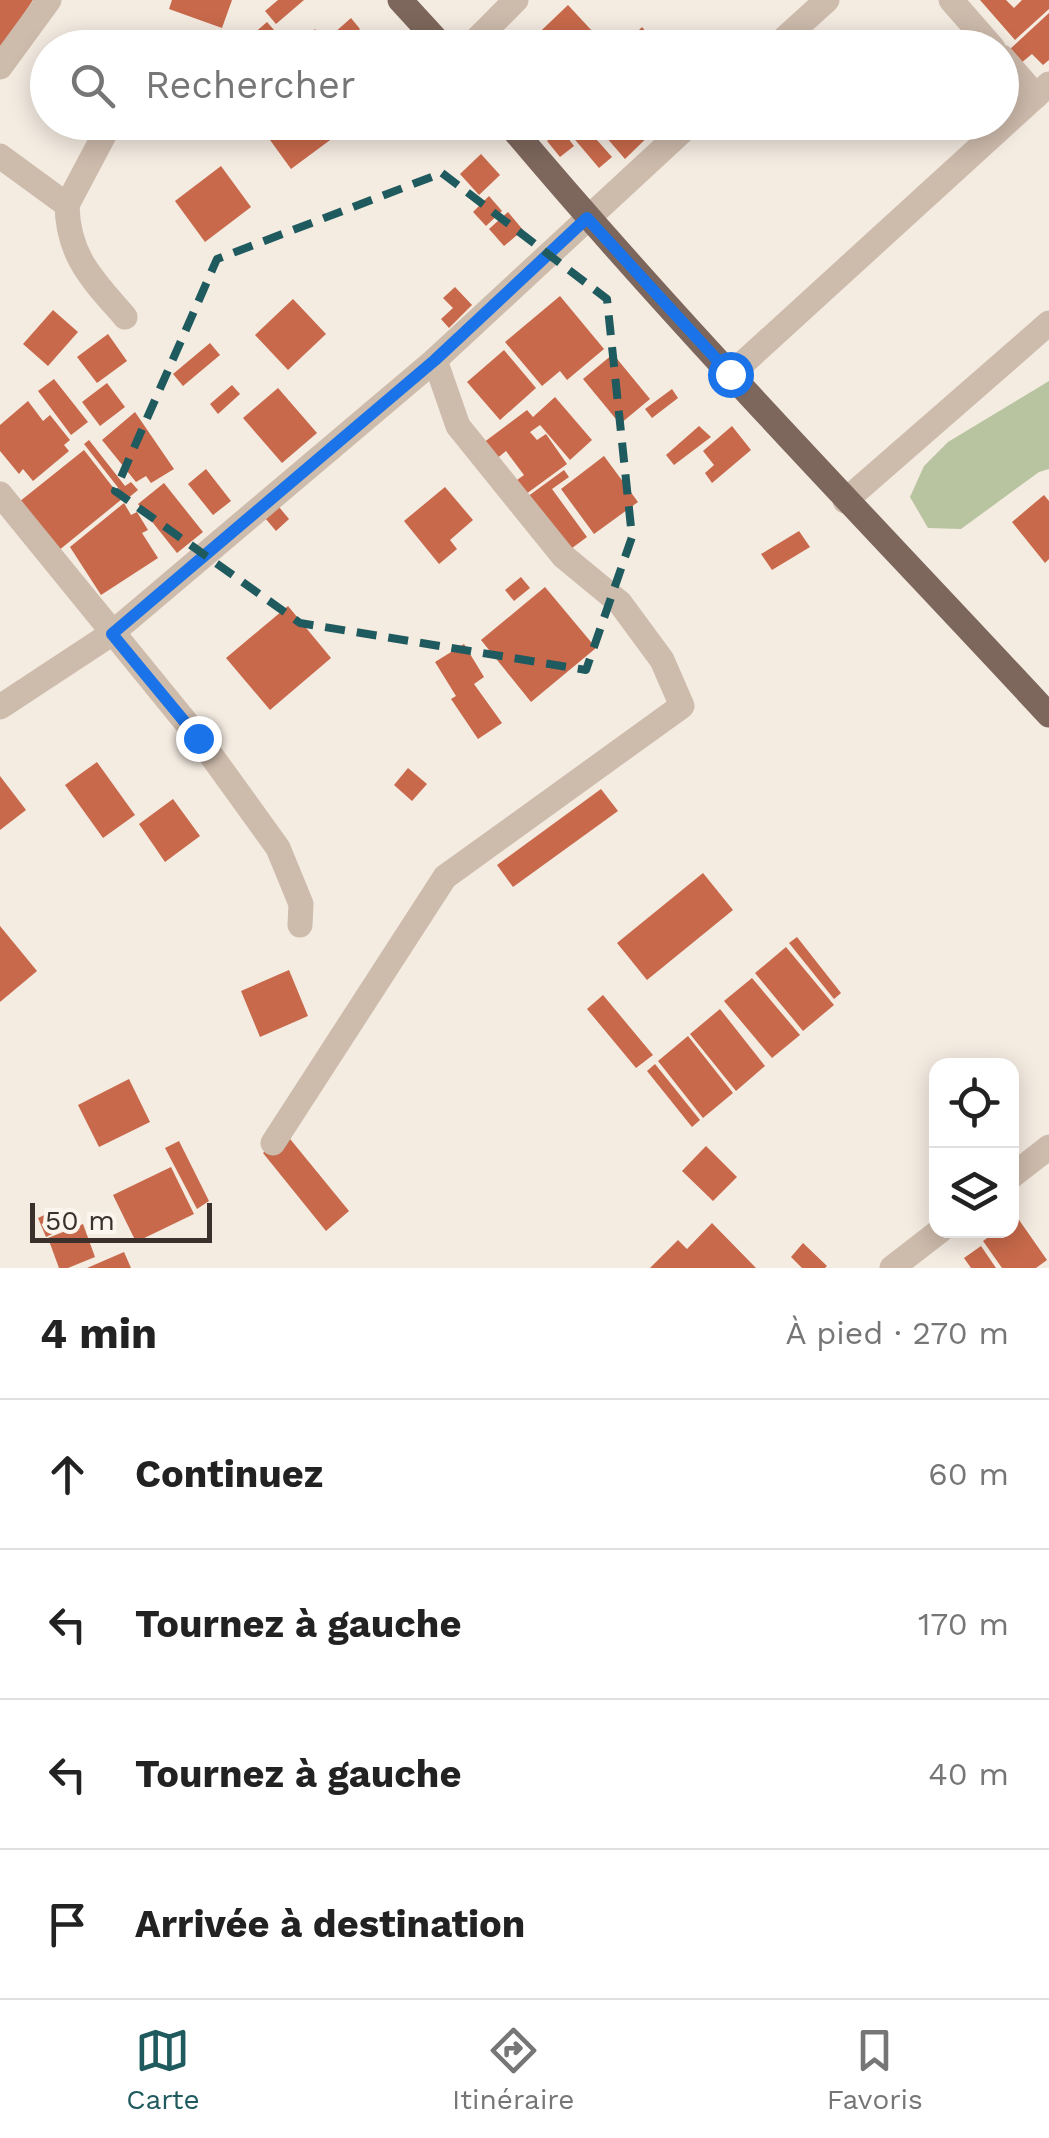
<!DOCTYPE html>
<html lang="fr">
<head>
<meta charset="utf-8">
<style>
	body { margin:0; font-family:"Work Sans",sans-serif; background:#f6f6f6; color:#222 }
	.controls { position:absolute; right:30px; bottom:30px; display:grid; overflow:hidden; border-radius:20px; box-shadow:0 5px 25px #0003 }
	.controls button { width:90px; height:90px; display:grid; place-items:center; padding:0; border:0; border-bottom:2px solid #e0e0e0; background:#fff; color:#222; font:50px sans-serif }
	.scale { position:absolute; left:30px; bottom:25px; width:182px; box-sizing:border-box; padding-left:10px; border:5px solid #3b302b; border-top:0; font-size:28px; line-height:35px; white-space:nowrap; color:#3b302b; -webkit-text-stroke:8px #fbf5ee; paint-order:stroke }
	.stop { position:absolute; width:30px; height:30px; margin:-22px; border:8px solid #1a73e8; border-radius:50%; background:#fff }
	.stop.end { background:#1a73e8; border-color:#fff; box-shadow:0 2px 10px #0008 }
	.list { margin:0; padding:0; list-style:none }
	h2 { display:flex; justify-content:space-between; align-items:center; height:130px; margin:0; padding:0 40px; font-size:42px }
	h2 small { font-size:32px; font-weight:400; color:#767676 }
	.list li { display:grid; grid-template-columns:65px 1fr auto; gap:30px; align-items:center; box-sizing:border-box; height:150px; padding:0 40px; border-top:2px solid #e0e0e0 }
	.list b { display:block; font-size:38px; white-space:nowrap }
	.list em { font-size:32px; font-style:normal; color:#767676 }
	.icon { flex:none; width:55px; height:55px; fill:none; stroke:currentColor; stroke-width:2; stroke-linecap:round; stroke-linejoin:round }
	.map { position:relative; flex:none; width:1049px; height:1268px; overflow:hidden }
	.search { position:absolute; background:#fff; box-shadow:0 5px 25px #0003; left:30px; right:30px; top:30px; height:110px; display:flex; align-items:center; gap:25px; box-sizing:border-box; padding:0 35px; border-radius:55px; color:#767676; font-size:38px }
	.sheet { height:730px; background:#fff }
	nav { display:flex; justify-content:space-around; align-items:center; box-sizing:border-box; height:140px; border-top:2px solid #e0e0e0; background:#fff; font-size:28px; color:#767676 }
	nav a { display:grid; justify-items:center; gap:5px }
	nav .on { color:#1f5a5e }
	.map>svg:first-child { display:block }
	.green { fill:#b8c4a0 }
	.building { fill:#c8694b }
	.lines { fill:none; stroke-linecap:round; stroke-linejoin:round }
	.minor { stroke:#cdbbac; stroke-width:25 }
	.major { stroke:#7d675c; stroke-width:25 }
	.route { stroke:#1a73e8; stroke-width:12 }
	.marked { fill:none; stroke:#1f5a5e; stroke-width:8; stroke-dasharray:20 12; stroke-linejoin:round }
</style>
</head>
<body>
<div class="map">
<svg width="1049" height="1268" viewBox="0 0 1049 1268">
	<rect width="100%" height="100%" fill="#f4ebe1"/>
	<!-- green -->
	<path class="green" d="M1049,381V469L1039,472L961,529L928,528L910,497L924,466L948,442Z"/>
	<!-- building -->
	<g class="building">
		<path d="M0,0H33L0,50Z"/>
		<path d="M172,0H232L222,28L169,9Z"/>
		<path d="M278,0H304L276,24L265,11Z"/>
		<path d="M980,0H1006L1014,8L1022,0H1049V9L1015,40Z"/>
		<path d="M568,5L606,46L523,48Z"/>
		<path d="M1049,13V60L1043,65L1032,54L1021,63L1009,50Z"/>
		<path d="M351,18L360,29L340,48H294L315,29L325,41Z"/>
		<path d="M267,22L282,39L273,48H262L252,35Z"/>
		<path d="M642,27L660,48H621Z"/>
		<path d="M257,122H340L345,129L291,169Z"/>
		<path d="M560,122H581L612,157L599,168Z"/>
		<path d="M593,122H663L625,159Z"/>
		<path d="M561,129L574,146L560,157L547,141Z"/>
		<path d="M481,154L500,175L479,195L460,174Z"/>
		<path d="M221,166L251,207L205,242L175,201Z"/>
		<path d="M489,196L502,211L486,226L473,212Z"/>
		<path d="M508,212L523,230L504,246L489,229Z"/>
		<path d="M455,287L472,305L449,328L441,319L453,308L443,298Z"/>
		<path d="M560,296L604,349L567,380L560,371L542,386L505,342Z"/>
		<path d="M293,299L326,334L288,370L255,335Z"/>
		<path d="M53,310L78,332L48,366L23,344Z"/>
		<path d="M108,334L127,361L97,383L77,357Z"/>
		<path d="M210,343L220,355L183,386L173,374Z"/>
		<path d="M504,350L536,388L500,420L467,382Z"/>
		<path d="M613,354L650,399L620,424L583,379Z"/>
		<path d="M54,379L88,422L71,435L38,391Z"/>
		<path d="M107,383L125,407L100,426L82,402Z"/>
		<path d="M232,385L240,394L218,414L210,404Z"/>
		<path d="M278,388L317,433L282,463L243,418Z"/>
		<path d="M672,389L678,398L652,418L645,409Z"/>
		<path d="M555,397L592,440L570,460L540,425L530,432L537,440L546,434L567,464L522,497L513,483L524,475L506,451L495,460L483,443L527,410L533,417Z"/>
		<path d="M28,401L43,421L50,415L70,440L64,445L69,451L33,481L23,469L19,474L0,451V425Z"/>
		<path d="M135,412L174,469L151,483L146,476L136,482L102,440Z"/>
		<path d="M699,426L711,437L674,465L666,455Z"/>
		<path d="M732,426L751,450L712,483L705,473L714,465L703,451Z"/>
		<path d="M89,440L125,486L131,482L138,490L127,499L84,444Z"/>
		<path d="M84,450L122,499L58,551L19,502Z"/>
		<path d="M604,456L638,502L594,534L561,489Z"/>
		<path d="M206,469L231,501L213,515L188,484Z"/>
		<path d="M564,470L569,477L552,489L587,537L568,551L527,497Z"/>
		<path d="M164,483L203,532L177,553L138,504Z"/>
		<path d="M445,487L473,520L450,540L457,549L439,564L404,521Z"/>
		<path d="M1044,495L1049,501V559L1045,563L1012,522Z"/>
		<path d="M124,503L131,515L137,512L148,530L142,533L158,558L101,595L70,547Z"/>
		<path d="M279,507L289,519L276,531L265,518Z"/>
		<path d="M799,531L810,547L772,570L761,554Z"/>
		<path d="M521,577L530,588L514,601L505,590Z"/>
		<path d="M545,587L596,648L531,702L481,640Z"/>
		<path d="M288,606L331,658L270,710L226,658Z"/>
		<path d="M464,644L484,677L474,684L502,723L478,739L451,699L456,696L435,662Z"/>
		<path d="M97,762L135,815L103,838L65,785Z"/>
		<path d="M408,768L427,784L412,801L394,785Z"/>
		<path d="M0,776L26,810L0,830Z"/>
		<path d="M601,789L618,811L513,887L497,865Z"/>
		<path d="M173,799L200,836L165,862L139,824Z"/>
		<path d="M703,873L733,910L647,980L617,943Z"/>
		<path d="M0,926L37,971L0,1002Z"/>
		<path d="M797,937L841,993L834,999L789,943Z"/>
		<path d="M786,947L834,1005L803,1031L755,973Z"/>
		<path d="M289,970L308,1016L260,1037L241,991Z"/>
		<path d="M752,978L800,1035L772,1058L724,1001Z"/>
		<path d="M603,995L653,1055L636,1068L587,1009Z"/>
		<path d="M720,1009L765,1066L736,1091L690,1034Z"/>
		<path d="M688,1036L733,1093L703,1118L658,1061Z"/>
		<path d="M655,1064L700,1120L692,1127L647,1071Z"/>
		<path d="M129,1079L150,1122L99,1147L78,1105Z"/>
		<path d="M286,1134L349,1211L326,1231L263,1153Z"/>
		<path d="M179,1141L209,1201L197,1209L165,1148Z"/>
		<path d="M706,1146L737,1177L713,1201L682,1171Z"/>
		<path d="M171,1167L194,1214L136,1242L113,1195Z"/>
		<path d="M59,1208L67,1227L46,1237L38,1218Z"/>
		<path d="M1017,1217L1047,1260L1036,1268H1002L983,1241L998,1230H1012V1221Z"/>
		<path d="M712,1223L756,1268H650L678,1240L687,1249Z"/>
		<path d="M83,1224L95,1257L68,1268H59L48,1238Z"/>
		<path d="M803,1243L827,1266L825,1268H802L791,1257Z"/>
		<path d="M981,1246L996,1268H971L964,1258Z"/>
		<path d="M124,1252L131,1268H87Z"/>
	</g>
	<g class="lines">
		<!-- minor -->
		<g class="minor">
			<path d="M951,0L993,48"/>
			<path d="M468,48L516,0"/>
			<path d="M774,48L827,0"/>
			<path d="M1002,57L1036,96"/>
			<path d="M0,67L49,0"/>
			<path d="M0,156L67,205C68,257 93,280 125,317"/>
			<path d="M67,205L111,122"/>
			<path d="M730,375L1049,84"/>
			<path d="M0,494L198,737L278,848L301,904L300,925"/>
			<path d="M845,501L1049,323"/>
			<path d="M0,707L111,634L150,601L435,360L692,122"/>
			<path d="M273,1143L445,877L682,706L662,660L620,603L563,556L458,426L435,360"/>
			<path d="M1012,1176L1049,1147"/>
			<path d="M892,1268L941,1230"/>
		</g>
		<!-- major -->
		<g class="major">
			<path d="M400,0L444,48"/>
			<path d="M507,122C680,328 867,519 1049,715"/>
		</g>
	</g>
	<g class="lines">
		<!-- route -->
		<path class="route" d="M198,738L112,634L435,360L587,218L730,374"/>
	</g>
	<!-- marked area -->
	<path class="marked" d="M442,173L607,299L632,537L586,670L300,623L115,491L217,259Z"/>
</svg>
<div class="controls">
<button><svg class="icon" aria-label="locate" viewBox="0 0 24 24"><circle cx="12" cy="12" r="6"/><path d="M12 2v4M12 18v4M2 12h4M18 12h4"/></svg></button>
<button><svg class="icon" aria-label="layers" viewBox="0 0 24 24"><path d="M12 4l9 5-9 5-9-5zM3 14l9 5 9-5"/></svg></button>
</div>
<div class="scale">50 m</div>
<div class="stop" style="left:730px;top:374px"></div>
<div class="stop end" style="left:198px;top:738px"></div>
<div class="search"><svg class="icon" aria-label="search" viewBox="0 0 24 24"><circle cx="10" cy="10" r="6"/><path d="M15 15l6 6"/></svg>Rechercher</div>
</div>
<section class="sheet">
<h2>4 min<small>À pied · 270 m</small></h2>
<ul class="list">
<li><svg class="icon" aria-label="ahead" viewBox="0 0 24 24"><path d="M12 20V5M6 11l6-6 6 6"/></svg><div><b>Continuez</b></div><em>60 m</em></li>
<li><svg class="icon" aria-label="left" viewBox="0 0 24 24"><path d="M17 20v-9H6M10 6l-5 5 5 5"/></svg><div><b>Tournez à gauche</b></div><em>170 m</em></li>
<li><svg class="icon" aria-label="left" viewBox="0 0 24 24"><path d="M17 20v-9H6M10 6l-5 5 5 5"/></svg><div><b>Tournez à gauche</b></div><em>40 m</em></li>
<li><svg class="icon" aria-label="arrive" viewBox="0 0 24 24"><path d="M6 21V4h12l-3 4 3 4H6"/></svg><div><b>Arrivée à destination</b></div></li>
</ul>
</section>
<nav>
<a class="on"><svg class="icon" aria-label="map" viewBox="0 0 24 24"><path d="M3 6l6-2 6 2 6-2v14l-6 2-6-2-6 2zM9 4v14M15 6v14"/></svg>Carte</a>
<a><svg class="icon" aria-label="directions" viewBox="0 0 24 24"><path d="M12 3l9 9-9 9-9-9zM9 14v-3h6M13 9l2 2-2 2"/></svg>Itinéraire</a>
<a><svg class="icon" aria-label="saved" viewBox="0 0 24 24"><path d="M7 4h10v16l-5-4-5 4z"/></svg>Favoris</a>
</nav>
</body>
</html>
